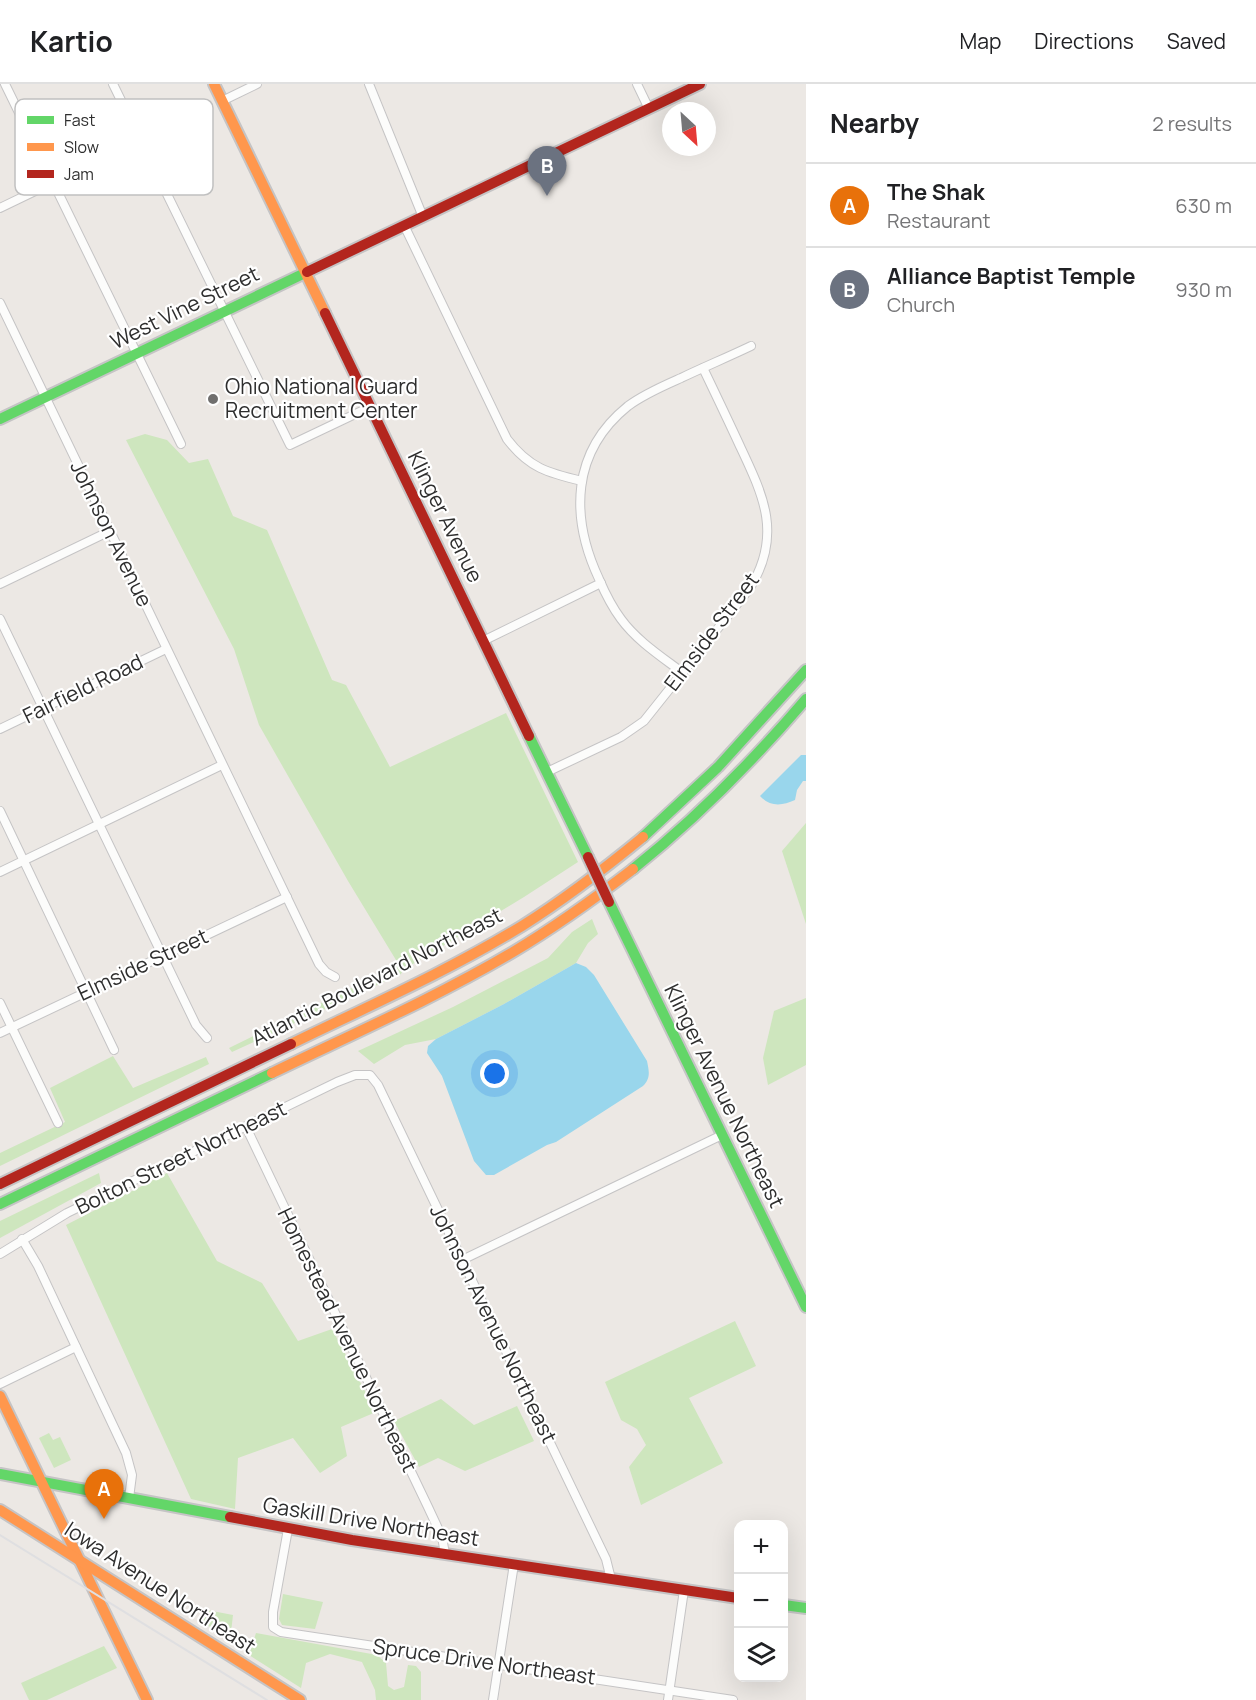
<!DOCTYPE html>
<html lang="en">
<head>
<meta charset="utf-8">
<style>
	body { margin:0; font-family:Manrope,sans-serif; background:#f2f2f2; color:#202124 }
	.controls { position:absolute; right:18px; bottom:18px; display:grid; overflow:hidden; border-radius:12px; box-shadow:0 6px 24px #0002 }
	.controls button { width:54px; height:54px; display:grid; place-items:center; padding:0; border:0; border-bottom:2px solid #e0e0e0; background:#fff; color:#202124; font:30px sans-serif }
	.compass { position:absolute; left:662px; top:18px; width:54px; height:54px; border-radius:50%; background:#fff; box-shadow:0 6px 24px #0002; rotate:154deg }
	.you { position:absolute; left:495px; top:990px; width:21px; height:21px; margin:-15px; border:4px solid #fff; border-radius:50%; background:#1a73e8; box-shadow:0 0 0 9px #1a73e833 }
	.badge { display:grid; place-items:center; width:39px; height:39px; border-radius:50%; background:#b45309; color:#fff; font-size:20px; font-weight:700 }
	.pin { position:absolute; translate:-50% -50px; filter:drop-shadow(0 2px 3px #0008) }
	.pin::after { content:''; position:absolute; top:32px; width:21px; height:18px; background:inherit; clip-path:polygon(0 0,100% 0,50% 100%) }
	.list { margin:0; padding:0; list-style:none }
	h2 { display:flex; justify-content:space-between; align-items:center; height:78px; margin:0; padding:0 24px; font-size:26px }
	h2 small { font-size:20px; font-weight:400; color:#757577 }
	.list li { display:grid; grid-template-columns:39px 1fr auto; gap:18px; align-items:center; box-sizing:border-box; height:84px; padding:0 24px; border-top:2px solid #e0e0e0 }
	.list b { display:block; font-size:22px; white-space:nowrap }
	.list p { margin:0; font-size:20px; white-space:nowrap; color:#757577 }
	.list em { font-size:20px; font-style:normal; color:#757577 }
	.icon { flex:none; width:33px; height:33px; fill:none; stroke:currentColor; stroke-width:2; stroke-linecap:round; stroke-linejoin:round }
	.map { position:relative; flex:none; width:806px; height:1616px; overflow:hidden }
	header { display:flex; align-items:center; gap:36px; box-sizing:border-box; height:84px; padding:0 30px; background:#fff; border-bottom:2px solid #e0e0e0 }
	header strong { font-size:28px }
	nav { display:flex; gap:33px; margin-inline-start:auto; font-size:21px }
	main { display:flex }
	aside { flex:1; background:#fff }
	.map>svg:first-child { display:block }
	.green { fill:#cee6be }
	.water { fill:#99d6ec }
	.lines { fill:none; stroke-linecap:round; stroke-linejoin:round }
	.street-casing { stroke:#c5c4c5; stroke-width:10 }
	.fast-casing { stroke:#c5c4c5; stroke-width:14 }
	.slow-casing { stroke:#c5c4c5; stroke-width:14 }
	.jam-casing { stroke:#c5c4c5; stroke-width:14 }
	.street { stroke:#fcfcfb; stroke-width:8 }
	.fast { stroke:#63d668; stroke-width:10 }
	.slow { stroke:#ff974d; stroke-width:10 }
	.jam { stroke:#b3261e; stroke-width:10 }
	.rail { stroke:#dfdfe1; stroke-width:2 }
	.jam-bridge-casing { stroke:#c5c4c5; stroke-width:14; stroke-linecap:butt }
	.jam-bridge { stroke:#b3261e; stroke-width:10 }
	.poi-dot { fill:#706f6e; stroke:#fff; stroke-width:2 }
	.labels { text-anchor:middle; stroke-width:4.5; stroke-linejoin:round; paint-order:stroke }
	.street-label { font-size:21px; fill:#2e2e2e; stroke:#fff }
	.poi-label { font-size:21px; fill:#2e2e2e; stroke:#fff; text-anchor:start }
	.key { fill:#fff; stroke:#c0c0c0; stroke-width:1.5 }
	.key-label { font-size:16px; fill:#2e2e2e }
</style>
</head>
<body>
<header>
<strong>Kartio</strong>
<nav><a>Map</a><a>Directions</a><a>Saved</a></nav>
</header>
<main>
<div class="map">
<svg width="806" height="1616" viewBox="0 0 806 1616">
	<rect width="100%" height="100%" fill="#ece8e4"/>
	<!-- green -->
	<g class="green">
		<path d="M145,350L167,356L189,379L208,375L233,432L267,446L332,596L346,601L390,683L506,629L578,778L524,813L403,886L401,890L232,968L229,964L399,881L348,797L259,641L234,565L126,356Z"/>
		<path d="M806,739V840L782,767Z"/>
		<path d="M592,835L598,850L588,859L576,879L504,920L436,955L405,961L374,980L358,967L453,923L548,874L572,848Z"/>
		<path d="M806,914V981L768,1001L763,974L774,927Z"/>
		<path d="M113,972L133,1004L206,973L209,980L0,1082V1069L65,1038L50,1004Z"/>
		<path d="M99,1089L101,1099L0,1154V1137Z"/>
		<path d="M167,1089L217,1177L262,1199L298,1257L332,1245L376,1328L341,1343L347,1372L320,1389L293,1354L238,1374L235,1425L191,1415L66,1141Z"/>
		<path d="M735,1237L756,1282L689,1314L723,1379L641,1421L629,1383L646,1361L637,1345L621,1336L605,1298Z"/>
		<path d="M441,1315L474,1341L517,1322L534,1357L465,1387L438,1374L419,1383L394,1337Z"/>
		<path d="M49,1349L53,1356L60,1353L71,1376L54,1384L39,1354Z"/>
		<path d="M283,1510L323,1518L315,1545L282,1541L279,1535Z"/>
		<path d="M202,1525L233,1531L230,1557L199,1535Z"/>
		<path d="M256,1549L377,1571L386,1579L388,1602L394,1606L404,1603L408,1581L416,1582L421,1588V1616H376L375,1606L362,1578L330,1570L306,1579L301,1604L249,1571Z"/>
		<path d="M104,1562L117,1584L47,1616H29L21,1599Z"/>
	</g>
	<!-- water -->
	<g class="water">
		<path d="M801,671H806V697H803L797,706L795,716C782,722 770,723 760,712Z"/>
		<path d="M576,879L586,883L594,891L647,977C649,987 651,994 643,1002L556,1058L547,1061L494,1091H486L474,1077L442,992L427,969L428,962L436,955L504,920Z"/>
	</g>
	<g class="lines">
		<defs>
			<g id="street">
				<path d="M5,0L181,360"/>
				<path d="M113,0L290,361L370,323"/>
				<path d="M369,0L423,133"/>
				<path d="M637,0L649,25"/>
				<path d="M222,17L257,0"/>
				<path d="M0,124L141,56"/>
				<path d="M404,141L507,355C529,384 548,389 582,397"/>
				<path d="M0,219L319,880L326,888L335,893"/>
				<path d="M0,500L110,447"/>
				<path d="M0,535L196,941L207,954"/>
				<path d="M483,557L601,499"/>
				<path d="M683,589C662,573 637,557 621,535C612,523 605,509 599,495C570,433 571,368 628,322C644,310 663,302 681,294C704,283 728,273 751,262"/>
				<path d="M0,645L166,565"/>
				<path d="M547,688L621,653L644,637L750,504C783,450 763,411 739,360C727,334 715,309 703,284"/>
				<path d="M0,727L114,966"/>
				<path d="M0,788L222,681"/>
				<path d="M0,919L58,1039"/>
				<path d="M0,949L287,813"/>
				<path d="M246,1043L428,1423L442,1453L445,1470"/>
				<path d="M22,1155L38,1182L126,1369L132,1391L129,1414"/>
				<path d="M0,1170L67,1129L337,998L355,991H370L378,1001L606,1475L611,1495"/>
				<path d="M462,1176L722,1051"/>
				<path d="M0,1300L76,1263"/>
				<path d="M288,1445L273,1528V1543L281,1548L733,1616"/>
				<path d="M493,1616L514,1480"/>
				<path d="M668,1616L684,1506"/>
			</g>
			<g id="fast">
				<path d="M0,335L307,188"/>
				<path d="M529,652L588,773"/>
				<path d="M643,753L718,683L806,586"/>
				<path d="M633,785C697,734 753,677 806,615"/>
				<path d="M609,818L806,1223"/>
				<path d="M0,1120L272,989"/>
				<path d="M0,1390L230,1433"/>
				<path d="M784,1521L806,1524"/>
			</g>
			<g id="slow">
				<path d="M214,0L325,229"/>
				<path d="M291,960C369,922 448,887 522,842C565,815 604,785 643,753"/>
				<path d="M272,989C353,950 435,914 513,868C555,843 594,815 633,785"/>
				<path d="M0,1312L147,1616"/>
				<path d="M0,1426L300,1616"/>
			</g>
			<g id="jam">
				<path d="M307,188L700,0"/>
				<path d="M325,229L529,652"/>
				<path d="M0,1100L291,960"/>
				<path d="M230,1433L352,1456L738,1514"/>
			</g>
		</defs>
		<!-- street casing -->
		<use href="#street" class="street-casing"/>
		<!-- fast casing -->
		<use href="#fast" class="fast-casing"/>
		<!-- slow casing -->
		<use href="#slow" class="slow-casing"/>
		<!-- jam casing -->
		<use href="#jam" class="jam-casing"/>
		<!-- street -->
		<use href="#street" class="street"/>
		<!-- fast -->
		<use href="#fast" class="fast"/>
		<!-- slow -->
		<use href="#slow" class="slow"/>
		<!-- jam -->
		<use href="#jam" class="jam"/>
		<!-- rail -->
		<path class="rail" d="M0,1451L267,1616"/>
		<defs>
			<path id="jam-bridge" d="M588,773L609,818"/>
		</defs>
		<!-- jam-bridge casing -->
		<use href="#jam-bridge" class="jam-bridge-casing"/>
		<!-- jam-bridge -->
		<use href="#jam-bridge" class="jam-bridge"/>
	</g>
	<!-- markers -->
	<circle class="poi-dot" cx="213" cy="315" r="6"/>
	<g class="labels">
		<!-- street labels -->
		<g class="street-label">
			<text transform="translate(185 224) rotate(-26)" y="7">West Vine Street</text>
			<text transform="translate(445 433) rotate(64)" y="7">Klinger Avenue</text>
			<text transform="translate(111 450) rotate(64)" y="7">Johnson Avenue</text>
			<text transform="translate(712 548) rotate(-53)" y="7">Elmside Street</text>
			<text transform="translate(83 605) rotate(-26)" y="7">Fairfield Road</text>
			<text transform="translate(143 881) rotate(-25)" y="7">Elmside Street</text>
			<text transform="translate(377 893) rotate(-27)" y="7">Atlantic Boulevard Northeast</text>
			<text transform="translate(724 1012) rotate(64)" y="7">Klinger Avenue Northeast</text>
			<text transform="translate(181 1074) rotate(-26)" y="7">Bolton Street Northeast</text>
			<text transform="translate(493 1240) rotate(64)" y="7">Johnson Avenue Northeast</text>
			<text transform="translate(347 1256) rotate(64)" y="7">Homestead Avenue Northeast</text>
			<text transform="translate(371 1438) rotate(9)" y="7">Gaskill Drive Northeast</text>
			<text transform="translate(160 1504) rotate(33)" y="7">Iowa Avenue Northeast</text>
			<text transform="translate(484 1578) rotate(8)" y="7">Spruce Drive Northeast</text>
		</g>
		<!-- poi labels -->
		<g class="poi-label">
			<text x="225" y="310">Ohio National Guard<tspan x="225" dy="24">Recruitment Center</tspan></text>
		</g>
	</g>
	<!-- legend -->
	<rect x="15" y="15" width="198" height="96" rx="9" class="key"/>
	<rect x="27" y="32" width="27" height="8" fill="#63d668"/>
	<rect x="27" y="59" width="27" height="8" fill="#ff974d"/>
	<rect x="27" y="86" width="27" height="8" fill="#b3261e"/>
	<g class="key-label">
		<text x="64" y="42">Fast</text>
		<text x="64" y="69">Slow</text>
		<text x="64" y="96">Jam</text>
	</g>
</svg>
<div class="controls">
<button>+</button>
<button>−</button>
<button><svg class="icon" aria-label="layers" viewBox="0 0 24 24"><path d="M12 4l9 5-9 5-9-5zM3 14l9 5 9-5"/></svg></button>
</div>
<svg class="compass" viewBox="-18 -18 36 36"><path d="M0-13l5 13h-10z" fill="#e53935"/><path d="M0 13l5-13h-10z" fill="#757577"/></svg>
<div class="you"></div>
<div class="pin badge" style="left:104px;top:1435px;background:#e8710a">A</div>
<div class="pin badge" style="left:547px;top:112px;background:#6b7280">B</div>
</div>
<aside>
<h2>Nearby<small>2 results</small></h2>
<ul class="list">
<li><span class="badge" style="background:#e8710a">A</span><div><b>The Shak</b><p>Restaurant</p></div><em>630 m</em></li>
<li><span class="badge" style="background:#6b7280">B</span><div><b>Alliance Baptist Temple</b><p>Church</p></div><em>930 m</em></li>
</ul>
</aside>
</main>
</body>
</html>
